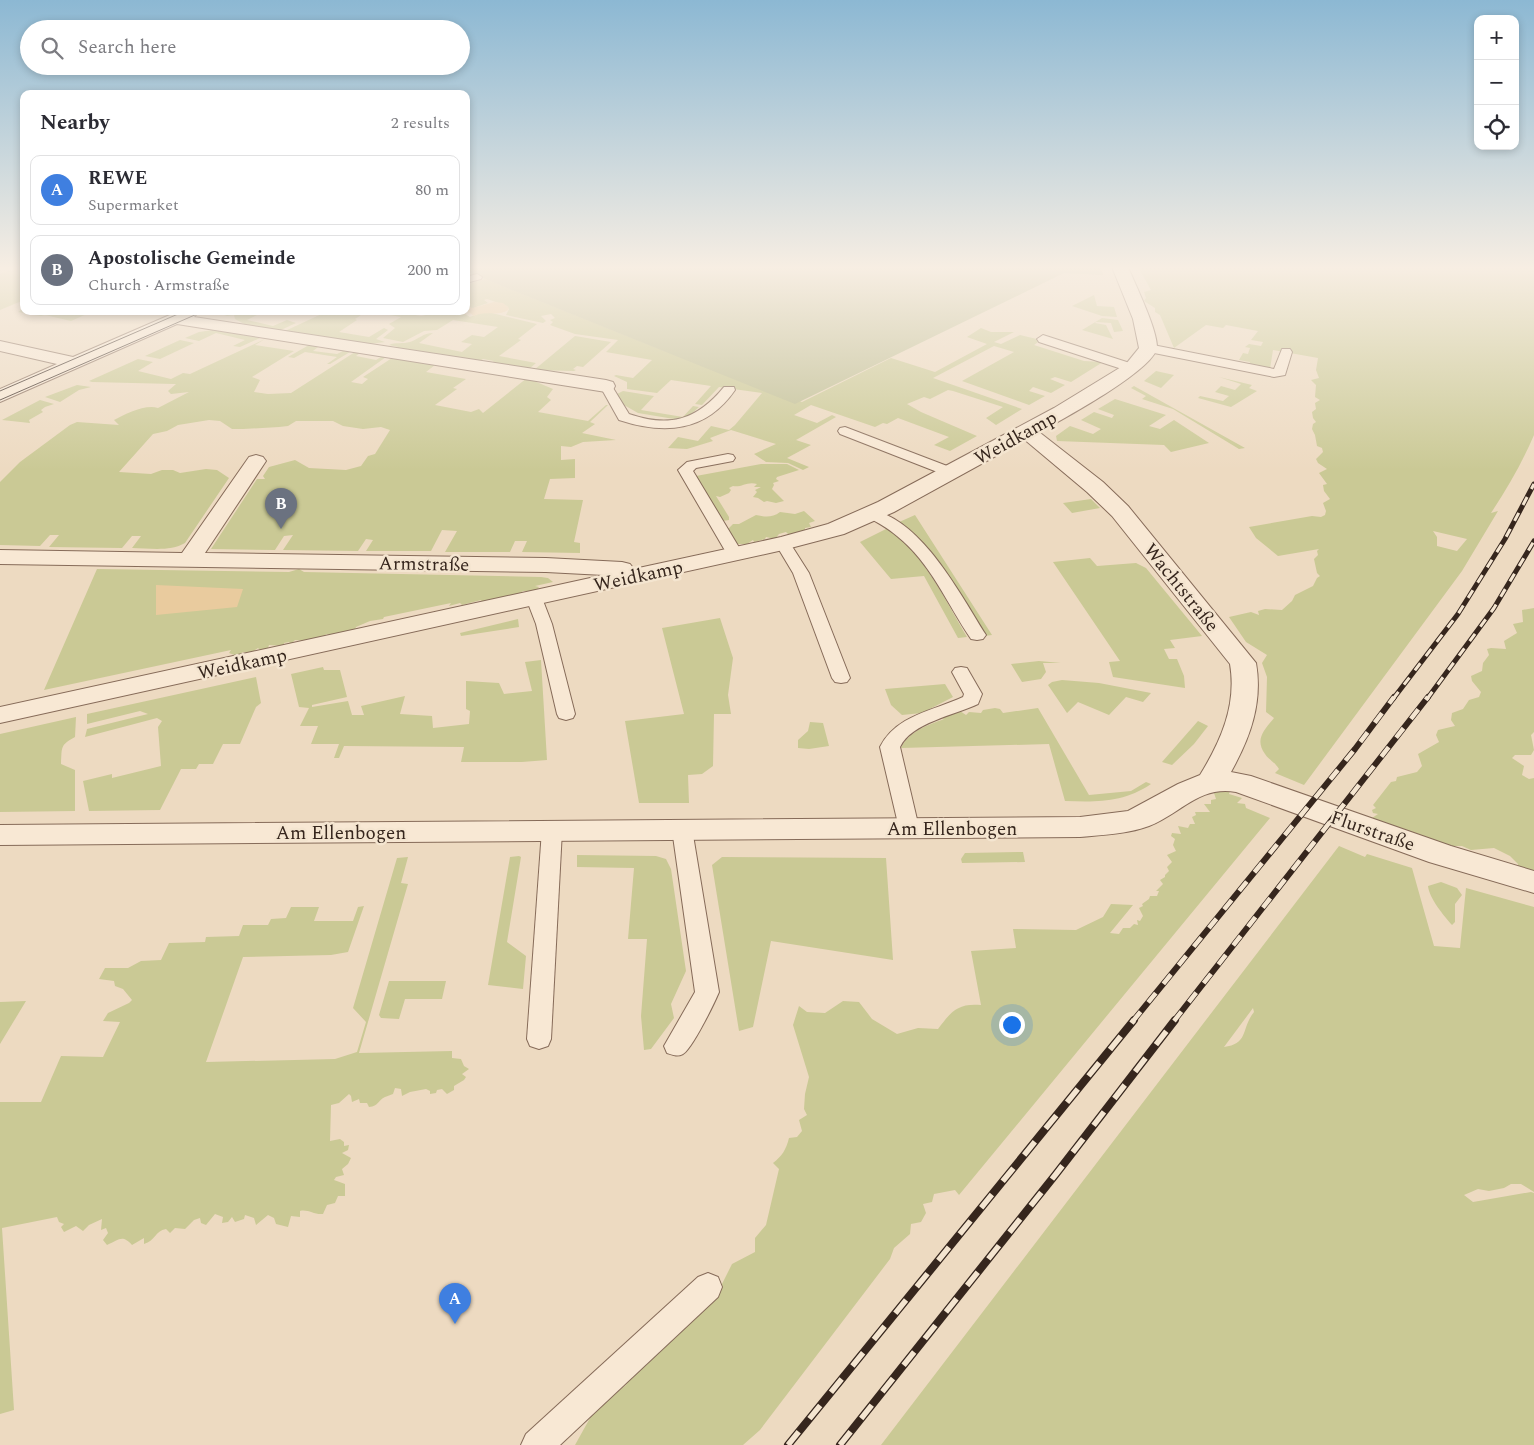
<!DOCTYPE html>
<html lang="en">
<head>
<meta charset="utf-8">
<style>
	body { margin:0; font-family:Spectral,serif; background:#f2f2f3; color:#2b2b33 }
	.controls { position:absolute; right:15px; top:15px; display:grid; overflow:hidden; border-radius:10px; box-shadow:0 2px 8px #0003 }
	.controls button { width:45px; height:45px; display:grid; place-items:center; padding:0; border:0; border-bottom:1px solid #e1e1e2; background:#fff; color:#2b2b33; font:25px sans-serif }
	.you { position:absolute; left:1011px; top:1024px; width:18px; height:18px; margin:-12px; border:4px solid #fff; border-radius:50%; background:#1a73e8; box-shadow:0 0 0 8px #1a73e833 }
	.badge { display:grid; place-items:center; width:32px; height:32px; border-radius:50%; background:#ea580c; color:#fff; font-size:16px; font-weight:700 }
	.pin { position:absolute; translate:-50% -41px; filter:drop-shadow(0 1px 2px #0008) }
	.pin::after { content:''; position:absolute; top:26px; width:18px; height:15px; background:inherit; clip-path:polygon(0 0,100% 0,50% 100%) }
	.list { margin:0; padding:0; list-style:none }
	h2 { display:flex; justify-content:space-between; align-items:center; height:65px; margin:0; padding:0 20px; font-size:21px }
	h2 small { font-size:16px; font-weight:400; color:#7c7c81 }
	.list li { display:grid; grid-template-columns:32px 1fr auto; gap:15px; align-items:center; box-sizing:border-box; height:70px; margin:0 10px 10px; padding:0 10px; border:1px solid #e1e1e2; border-radius:10px }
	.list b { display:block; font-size:19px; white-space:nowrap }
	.list p { margin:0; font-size:16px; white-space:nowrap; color:#7c7c81 }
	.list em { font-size:16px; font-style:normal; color:#7c7c81 }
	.icon { flex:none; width:28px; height:28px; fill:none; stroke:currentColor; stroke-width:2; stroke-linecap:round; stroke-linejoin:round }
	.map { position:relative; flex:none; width:1534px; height:1445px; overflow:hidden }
	.search { position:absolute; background:#fff; box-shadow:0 2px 8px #0003; left:20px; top:20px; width:450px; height:55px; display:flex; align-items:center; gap:12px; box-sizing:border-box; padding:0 18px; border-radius:28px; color:#7c7c81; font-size:19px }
	.panel { position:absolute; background:#fff; box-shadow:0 2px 8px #0003; left:20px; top:90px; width:450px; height:225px; border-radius:10px }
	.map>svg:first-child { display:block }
	.green { fill:#cac995; fill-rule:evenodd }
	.sand { fill:#e9cb9e }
	.cemetery { fill:#bfbf94 }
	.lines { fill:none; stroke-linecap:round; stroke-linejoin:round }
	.lane-casing { stroke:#866b59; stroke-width:2 }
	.street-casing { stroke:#866b59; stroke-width:2 }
	.lane { fill:#f8e8d4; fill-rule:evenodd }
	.street { fill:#f8e8d4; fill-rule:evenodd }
	.tram { stroke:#36261d; stroke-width:1 }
	.rail-far2-casing { stroke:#36261d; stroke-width:5 }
	.rail-far1-casing { stroke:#36261d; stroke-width:6 }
	.rail-casing { stroke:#36261d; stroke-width:8 }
	.rail-far2 { stroke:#f4e5d0; stroke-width:3; stroke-dasharray:9; stroke-linecap:butt }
	.rail-far1 { stroke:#f4e5d0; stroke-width:4.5; stroke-dasharray:12; stroke-linecap:butt }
	.rail { stroke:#f4e5d0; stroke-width:5.5; stroke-dasharray:17; stroke-linecap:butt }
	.labels { text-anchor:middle; stroke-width:5; stroke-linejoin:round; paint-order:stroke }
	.street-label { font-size:19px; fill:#36261d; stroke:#f4e5d0 }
</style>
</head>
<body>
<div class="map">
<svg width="1534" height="1445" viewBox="0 0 1534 1445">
	<rect width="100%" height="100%" fill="#eddac1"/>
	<!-- green -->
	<g class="green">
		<path d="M1138,267H1534V435C1522,463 1508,487 1491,513L1498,511L1462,571L1304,785L1275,773L1279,769C1274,761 1269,760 1265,754C1254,739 1265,729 1274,718L1266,712L1267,677L1262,663L1267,655L1246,642L1229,617L1251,612L1259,615L1258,611L1265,609L1282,610L1292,601L1295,595L1313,586L1317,578L1320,576L1317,573L1314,559L1318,555L1317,551L1319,549L1278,556L1256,538L1249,527L1312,516L1321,517L1325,515L1326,511L1323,503L1330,499L1324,491L1323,485L1327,484L1319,473L1327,469L1318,463L1316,459L1323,452L1322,448L1317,446L1315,435L1312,429L1313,424L1316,422L1313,418L1312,412L1316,409L1315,403L1320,400L1315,397L1316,385L1311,380L1319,378L1316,370L1318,358L1273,350L1270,369L1249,365L1250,362L1239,360L1243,353L1248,354L1250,348L1245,347L1249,344L1261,346L1263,342L1251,340L1258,331L1226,325L1223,328L1206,325L1174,348L1160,315L1155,312V308L1144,301L1146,298L1144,292L1151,290ZM1433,531L1467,539L1457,551L1437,546V537Z"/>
		<path d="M15,269L24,271V300L0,310V274Z"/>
		<path d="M485,279L667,352L669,351L802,402L891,358L935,372L987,344L967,337L981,328L991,332H1014L994,342L1001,344L1020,335L1041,340L1034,345L1084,361L1103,362L1071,382L1055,377L1050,379L1065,385L1051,393L1033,387L1029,391L1045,396L1029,405L962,381L1014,352L994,346L933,378L1022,409L996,425L986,418L1003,407L953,391L948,390L930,399L924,397L907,404L921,412L977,436L950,451L934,445L949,437L898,418L887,424L883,423L875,427L811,405L794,415L817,423L832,415L836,417L796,440L811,445L787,458L809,467L803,470L788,463L766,462L754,454L776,444L731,430L710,438L713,441L687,449L668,448L678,437L698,441L711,426L729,430L735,425L762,393L719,387L702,405L695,404L711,386L671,380L657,393L627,389V382L614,376L616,375L633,378L652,360L606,352L618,340L575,334L550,325L553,322L550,320L555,318L551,314L541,316L546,321L543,323L506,315L509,309L507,306L487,299L484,300L488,303L473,308L466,307V285Z"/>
		<path d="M1094,295L1097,306L1114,307L1117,317L1102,316L1072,306Z"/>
		<path d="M21,310L88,311L86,312L89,313L71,321L45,315L41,316L18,312Z"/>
		<path d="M260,311L263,312L247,320L273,326L287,320L296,323L281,330L246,325L235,319L234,315L227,316L217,312Z"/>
		<path d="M328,311H362L358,314L361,315L355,319L357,320L339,332L369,337L384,328L388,330L376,339L385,342L370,344L285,331Z"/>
		<path d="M367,311H393L421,316L445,311H460L470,317L481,312H488L537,324L518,339L521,340L499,356L536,363L529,369L491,363L494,361L483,359L480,361L397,348L398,347L389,345C395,342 403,344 410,342C419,339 423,333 433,333L419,343L462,352L472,344L461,342L472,335L484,337L498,327L453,320L437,330L424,331L403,342L383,338L395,328L389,324L401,317Z"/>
		<path d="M1102,318L1118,320L1123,331L1114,332L1111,323L1096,322L1095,323L1106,325L1113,339L1082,330Z"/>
		<path d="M213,330L260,338L240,347L233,346L245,340L216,333L199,341L185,338L199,332Z"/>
		<path d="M575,336L611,342L583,367L577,366L573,369L576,370L574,371L534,370Z"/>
		<path d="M265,339L255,345L294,351L252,377L260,380L254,392L268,394L291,393L355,352L360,353L356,356L376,360L381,357H386L351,382L362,384L368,379L363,377L392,358L435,365L426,372L466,379L453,388L457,389L435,405L471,412L479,409L483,413L527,378L553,389L547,397L551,400L538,412L588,421L606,405H608L590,422L595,424L582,433L616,440L583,442L571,447L561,446V460L575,459V478L550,479L544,499L583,500L574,542L580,543V553L522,552L527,541H515L510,552H445L457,531L442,530L431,551H366L373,540L366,539L358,551L283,550L293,535L284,536L275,550L211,549L257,479H265L263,476L269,467L295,460L309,468L346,470L361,466L368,456L375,454L390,430L381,427L363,429L343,426L333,421H296L288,426L279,427L243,429H232L220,421L209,420L178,425L167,431L153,434L119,472L151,474L162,470H173L180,473L206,469L217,470L229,478L185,543C170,552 148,548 132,548L141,536H132L122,548L49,547L59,535H50L40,546L0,545V482L20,462L70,425L77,422L119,425L114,420C126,414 145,404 158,408L189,392L171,394L168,391L176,384H174L92,382L89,381L138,359L153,362L138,371L171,379L183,373L190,374Z"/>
		<path d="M180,340L194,343L160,359L145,356Z"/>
		<path d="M309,345L318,347L313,351L337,354L343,351L350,352L330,364H327L337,357L305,352L294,358L288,357Z"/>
		<path d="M1156,371L1174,375L1161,388L1144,381Z"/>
		<path d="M1219,377L1252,385L1249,388L1257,391L1231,407L1198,398L1200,396L1223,401L1229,396L1215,392L1221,386L1235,390L1241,384Z"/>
		<path d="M77,385L91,387L79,390L60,402L45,397Z"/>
		<path d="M1134,386L1245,448L1239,449L1173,409L1142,399L1146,396L1131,388Z"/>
		<path d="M623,391L654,396L641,410L683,417L693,406L699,407L689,416L674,419L638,413L624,405L615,395Z"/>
		<path d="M1115,399L1166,415L1149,426L1160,429L1174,420L1209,443L1171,452L1164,445L1057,441L1056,436L1070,426L1093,434L1101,429L1081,420L1094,412L1112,418L1114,415L1098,409Z"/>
		<path d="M40,400L54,404L45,407L41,410L43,412L29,420L30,423L2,420Z"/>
		<path d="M761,464H787L799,470L777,477L776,479L779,481L773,483L774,485L772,489L784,501L776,503L767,501L764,502L758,498L753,497L757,492L755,490L761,487H754L757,484C747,481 741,488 733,486L729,488L731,490L729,493L720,497L716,496L729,517V520L723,521L696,476Z"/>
		<path d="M1091,499L1100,508L1072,513L1063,503Z"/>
		<path d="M804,511L815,521L809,523L811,527L805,528V532L798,531L800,533L788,534L786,532L779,534L775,539L766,537L765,539L754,542L753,540L747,544H732L727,530L733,524H739L756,515C765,517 772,518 780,512L795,514Z"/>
		<path d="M915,515L992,635L984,636C959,596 939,548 897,523Z"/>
		<path d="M888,528C924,554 945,600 967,637L958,638L924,576L891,579L860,542Z"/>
		<path d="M1090,558L1097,566L1136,563L1146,568L1202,636L1170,640L1175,648L1164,649L1169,659H1177L1184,676L1185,688L1113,677L1109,662L1120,661L1053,562Z"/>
		<path d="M97,569L289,572L299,569L304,572L541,577L548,578L553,582L535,586L539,587L536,591H523L517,595L497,598V600L483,603L481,600L462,605L460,603L449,606L451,603L384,617L383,619L370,621L356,627L354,631L333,636L326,634L325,636C314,637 306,642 295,640L291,644L289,642L284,643V646L269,645L268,648L260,650L258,648L251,653L243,652L237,656L229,653L231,650L44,690Z"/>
		<path d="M1534,608V732L1531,735L1534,750L1531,755H1515L1512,758L1524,766L1522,775L1529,779L1534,778V878L1518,871V864L1510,856L1494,848L1471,850L1462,846H1445L1383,825L1372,818L1378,814L1373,813L1372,810L1376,808L1373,805L1391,782L1396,781L1397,777L1417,772L1422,766L1418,754L1439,742L1436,735L1438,730L1455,726L1451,720L1452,713L1463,709L1469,700L1479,697L1481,692L1472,681L1471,676L1482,671L1483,663L1489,655L1487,649L1491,648L1506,649L1504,641L1517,633L1513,624L1523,622L1522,610Z"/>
		<path d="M720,618L733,658L728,695L731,714H714L713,766L702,774L688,775L689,803H639L625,721L684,714L662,628Z"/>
		<path d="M518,619L519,627L461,636L460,633Z"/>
		<path d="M541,660L547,760L522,762H461L464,747L344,746L339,758H334L339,744H311L318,726H300L309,708L299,707L291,674L323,667L324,670H340L347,697L312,705V707L348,701L352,715H364L361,706L405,696L400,714L432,716L433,728L469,724L470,711L466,709V681L499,683L504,694L532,691L525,662Z"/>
		<path d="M1039,661L1061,663H1043L1046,672L1041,679L1022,682L1011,664Z"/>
		<path d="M256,677L261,703L256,707L240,744H223L213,764H199L196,769H181L160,810L89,811L83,781L112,774V778L161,766L158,727L162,721L157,718L85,737L87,729L148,714L140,711L87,724V714Z"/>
		<path d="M1062,680L1099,683L1151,693L1143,702L1126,697L1109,715L1078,702L1067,713L1048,685L1052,682Z"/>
		<path d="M945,684L953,697L922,713L902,715L891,705L885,689Z"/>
		<path d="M995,708L1000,709L1003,713L1038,708L1089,795L1131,791L1146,782L1151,784C1123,803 1097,802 1065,801L1049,744L901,748C909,731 928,725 944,719L942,718L960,711L966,715L969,712L981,713L983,710Z"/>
		<path d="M76,717L75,737C60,745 62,747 61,764L75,770V811L0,812V734Z"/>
		<path d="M1198,721L1208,726L1194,744L1172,765L1162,762Z"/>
		<path d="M810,722L823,723L829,746L809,749L798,748V740L808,731Z"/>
		<path d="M1222,791H1230L1229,794L1242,798L1237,803L1245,804L1246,808L1270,818L959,1195L955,1190L934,1194L932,1202L923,1204L926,1213L921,1222L911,1224L910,1234L894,1248L890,1259L760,1430L743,1445H575L595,1409L626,1385L635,1362L716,1296L732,1264L755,1252V1238L766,1225L779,1169L773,1163C782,1156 786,1150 789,1138L797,1137L802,1131L799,1120L807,1115L804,1109L805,1094L809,1077L793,1025L799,1006L807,1012L825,1013L843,1001L859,1002L872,1019L897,1034L918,1028L938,1029C951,1012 957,1003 981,1005L971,951L1016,948L1013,929L1076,930L1103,917L1111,904L1133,905L1110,933L1119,934L1123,928H1130L1134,924L1138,925L1137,920L1140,921L1143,916L1139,908L1143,906L1142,904L1149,899L1150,896H1157L1159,891H1156L1163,884L1160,880L1165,877V875L1169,871L1167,867L1172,862L1167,855L1176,851L1173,845L1175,839L1171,836L1172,833L1181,834L1178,826L1188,828L1190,824H1195L1192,817L1196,815L1195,812H1210L1204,804H1211V800L1216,799L1214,793Z"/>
		<path d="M1339,846L1365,857L1367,854L1412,868L1434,946L1460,948L1466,888L1534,907V1192L1521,1184H1511L1504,1188L1489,1191L1478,1189L1464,1195L1473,1202L1531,1192L1534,1193V1445H881ZM1253,1008L1254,1012C1241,1028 1249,1044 1224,1047Z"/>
		<path d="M1023,852L1025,862L962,863L961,859L965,853Z"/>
		<path d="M577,855L656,856L666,859L671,869L686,971L671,1004L674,1018L651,1049L644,1050L641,1016L647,939H628L634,868L577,867Z"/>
		<path d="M519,856L521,857L507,942L526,956L523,989L488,985L510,857Z"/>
		<path d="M408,857L401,883L408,884L359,1053L452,1051V1058L461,1059L464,1066L469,1069L462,1074L466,1077L464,1080L454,1086V1090L447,1094L442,1089L437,1090L436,1093L430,1094V1091L426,1089L410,1092L402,1096L401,1089L395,1088L393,1094C390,1095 388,1096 385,1097C378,1100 379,1106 369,1107L367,1103H360L359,1099L352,1102L351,1096L349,1094L339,1103L331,1105L330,1141L340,1139L344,1142V1146L349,1145L348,1150L342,1153L351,1158L348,1164L342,1169L344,1175L336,1177L334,1180L345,1184V1196H338L335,1203L327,1205L323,1214C314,1215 308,1209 300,1211V1217L291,1216L288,1227L276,1224L274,1218L268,1215L256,1225L254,1218L245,1215L244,1219L235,1222L232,1217L228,1222L222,1223L223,1217L215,1214L206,1225L201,1223L200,1218L194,1220L185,1229L175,1228L170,1233L166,1229C155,1231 155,1241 144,1244V1238L132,1245C122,1234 119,1240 107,1245L103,1240L108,1233L106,1228L101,1230L102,1219L89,1225L83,1231L76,1226L64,1232L61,1227L64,1224L59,1222L57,1217L2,1228L14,1410L0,1414V1102H41L61,1056L103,1057L120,1022L103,1021L108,1013L129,1003L132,1000L123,989L115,986L114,981L99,979L105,968H128L141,961L161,960L169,943L205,942L206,937L239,936L243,925H268L271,919L286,918L291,907H319L314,921H353L358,907L364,906L348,952L331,955L243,957L206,1062L335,1059L357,1052L366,1022L353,1008L397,858Z"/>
		<path d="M722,857L886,858L893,960L771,941L753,1027L739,1031L712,865Z"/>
		<path d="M1441,882L1457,888L1462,895L1455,904V922L1452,925C1444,916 1429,898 1428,886Z"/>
		<path d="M389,981H446L442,999H405L399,1019L381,1018L379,1015Z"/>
		<path d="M26,1001L0,1044V1002Z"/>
	</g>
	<!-- sand -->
	<g class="sand">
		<path d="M494,302L503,303L509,308L508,310C498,317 487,310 474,316L466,310V307L473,308Z"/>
		<path d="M156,585L243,589L237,607L156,615Z"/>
	</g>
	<!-- cemetery -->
	<path class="cemetery" d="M466,267H1101L1103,275L1064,273L795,404L497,284L466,271Z"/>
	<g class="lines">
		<defs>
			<g id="lane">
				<path d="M477,274L482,277L481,279L466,283V277Z"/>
				<path d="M1043,335L1136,365L1138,368L1132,372L1128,371L1039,342L1037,339Z"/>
				<path d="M1148,344L1274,369L1282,349H1290L1292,352L1285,375L1274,377L1144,351L1142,348L1144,345Z"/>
				<path d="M606,382L610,383L629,414C670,428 697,420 724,387H734L735,390C706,432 665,435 619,420L600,386Z"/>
				<path d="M845,427L955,469L957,472L955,475H945L840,434L838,431L840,428Z"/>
				<path d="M728,454L733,455L735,458L733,461L696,468L693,471L743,554L741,557H729L727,554L678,470L687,462Z"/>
				<path d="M873,510C923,522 960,594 986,635L983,639L977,640L971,639C947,604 931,563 897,536C888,528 878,523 868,517L866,514L868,511Z"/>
				<path d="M783,538L788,540L809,573L850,678L847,682L841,683L835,682L832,678L793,573L775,543L778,540Z"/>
				<path d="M534,593L540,594L542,598L552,624L575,714L573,718L566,720L559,718L557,714L536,624L526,598L528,594Z"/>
				<path d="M961,667L967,668L982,694L978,704C955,715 911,723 900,747L919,828L916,833L909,835L902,833L899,828L880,747C896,715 933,711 963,697L964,694L952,672L955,668Z"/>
				<path d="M682,822L689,824L692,829L719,992C714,1004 692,1049 683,1054C677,1057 673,1055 667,1053L664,1046L695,992L672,829L675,824Z"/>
				<path d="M552,823L559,825L562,830L551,1039L548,1046L539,1049L530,1046L527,1039L542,830L545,825Z"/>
				<path d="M708,1273L718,1277L722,1287L718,1297L560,1445H521L526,1434L698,1277Z"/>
			</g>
			<g id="street">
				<path d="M1112,267H1128C1136,286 1157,329 1157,347C1156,369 1060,421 1039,432L1103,482L1128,506L1256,663C1263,703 1250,738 1231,772L1251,776L1451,846L1534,871V893L1429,862L1236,792C1200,785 1180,814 1149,826C1127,834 1103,835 1080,837L0,845V825L1080,817L1128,811L1178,784L1200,775C1221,741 1237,705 1230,664L1112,516L1087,492L1025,440L894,512L844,534L783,550L0,723V707L604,575L546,572L0,564V550L182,553L249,457L256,455L263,457L266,461L205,553L546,558L622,562L630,564L634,569L781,537L828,524L878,502L1054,408L1126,364L1139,348L1133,319Z"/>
				<path d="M179,311H199L194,317L606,380L613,382L615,386L613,390L606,392L177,324L0,402V389L57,364L0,351V341L73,357Z"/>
			</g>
		</defs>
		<!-- lane casing -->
		<use href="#lane" class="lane-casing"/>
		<!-- street casing -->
		<use href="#street" class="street-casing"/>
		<!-- lane -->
		<use href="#lane" class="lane"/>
		<!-- street -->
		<use href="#street" class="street"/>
		<!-- tram -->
		<g class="tram">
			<path d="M0,391L185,311"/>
			<path d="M0,400L204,311"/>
		</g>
		<defs>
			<g id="rail-far2">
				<path d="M1393,699L1458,614L1505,539L1534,484"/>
				<path d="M1427,699L1494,608L1534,541"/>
			</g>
			<g id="rail-far1">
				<path d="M1133,1021L1355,749L1394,697"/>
				<path d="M1174,1021L1428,697"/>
			</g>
			<g id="rail">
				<path d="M788,1445L1134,1020"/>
				<path d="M840,1445L1056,1174L1175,1020"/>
			</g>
		</defs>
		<!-- rail-far2 casing -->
		<use href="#rail-far2" class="rail-far2-casing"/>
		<!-- rail-far1 casing -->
		<use href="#rail-far1" class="rail-far1-casing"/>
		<!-- rail casing -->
		<use href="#rail" class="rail-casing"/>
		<!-- rail-far2 -->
		<use href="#rail-far2" class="rail-far2"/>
		<!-- rail-far1 -->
		<use href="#rail-far1" class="rail-far1"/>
		<!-- rail -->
		<use href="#rail" class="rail"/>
	</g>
	<!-- sky -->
	<linearGradient id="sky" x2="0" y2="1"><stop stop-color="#8cb8d3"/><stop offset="0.57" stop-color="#f7eee3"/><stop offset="1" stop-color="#f7eee3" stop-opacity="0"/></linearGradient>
	<rect width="1534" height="470" fill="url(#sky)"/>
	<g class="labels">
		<!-- street labels -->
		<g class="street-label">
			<text transform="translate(1015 437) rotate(-29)" y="7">Weidkamp</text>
			<text transform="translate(424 563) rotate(1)" y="7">Armstraße</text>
			<text transform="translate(638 575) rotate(-12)" y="7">Weidkamp</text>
			<text transform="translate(1182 587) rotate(51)" y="7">Wachtstraße</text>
			<text transform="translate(242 663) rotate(-12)" y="7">Weidkamp</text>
			<text x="952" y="835">Am Ellenbogen</text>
			<text transform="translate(1373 830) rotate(19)" y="7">Flurstraße</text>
			<text x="341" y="839">Am Ellenbogen</text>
		</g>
	</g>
</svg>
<div class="controls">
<button>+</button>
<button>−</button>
<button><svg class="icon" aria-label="locate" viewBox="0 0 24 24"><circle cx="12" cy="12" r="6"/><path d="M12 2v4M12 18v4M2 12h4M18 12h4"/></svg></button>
</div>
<div class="you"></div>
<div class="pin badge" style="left:455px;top:1324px;background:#3f7fe0">A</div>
<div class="pin badge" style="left:281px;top:529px;background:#6b7280">B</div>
<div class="search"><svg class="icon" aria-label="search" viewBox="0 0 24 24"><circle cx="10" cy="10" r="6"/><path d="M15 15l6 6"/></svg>Search here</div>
<section class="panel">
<h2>Nearby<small>2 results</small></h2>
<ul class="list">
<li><span class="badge" style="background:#3f7fe0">A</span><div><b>REWE</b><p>Supermarket</p></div><em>80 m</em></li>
<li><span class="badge" style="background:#6b7280">B</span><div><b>Apostolische Gemeinde</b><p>Church · Armstraße</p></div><em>200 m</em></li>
</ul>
</section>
</div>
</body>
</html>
